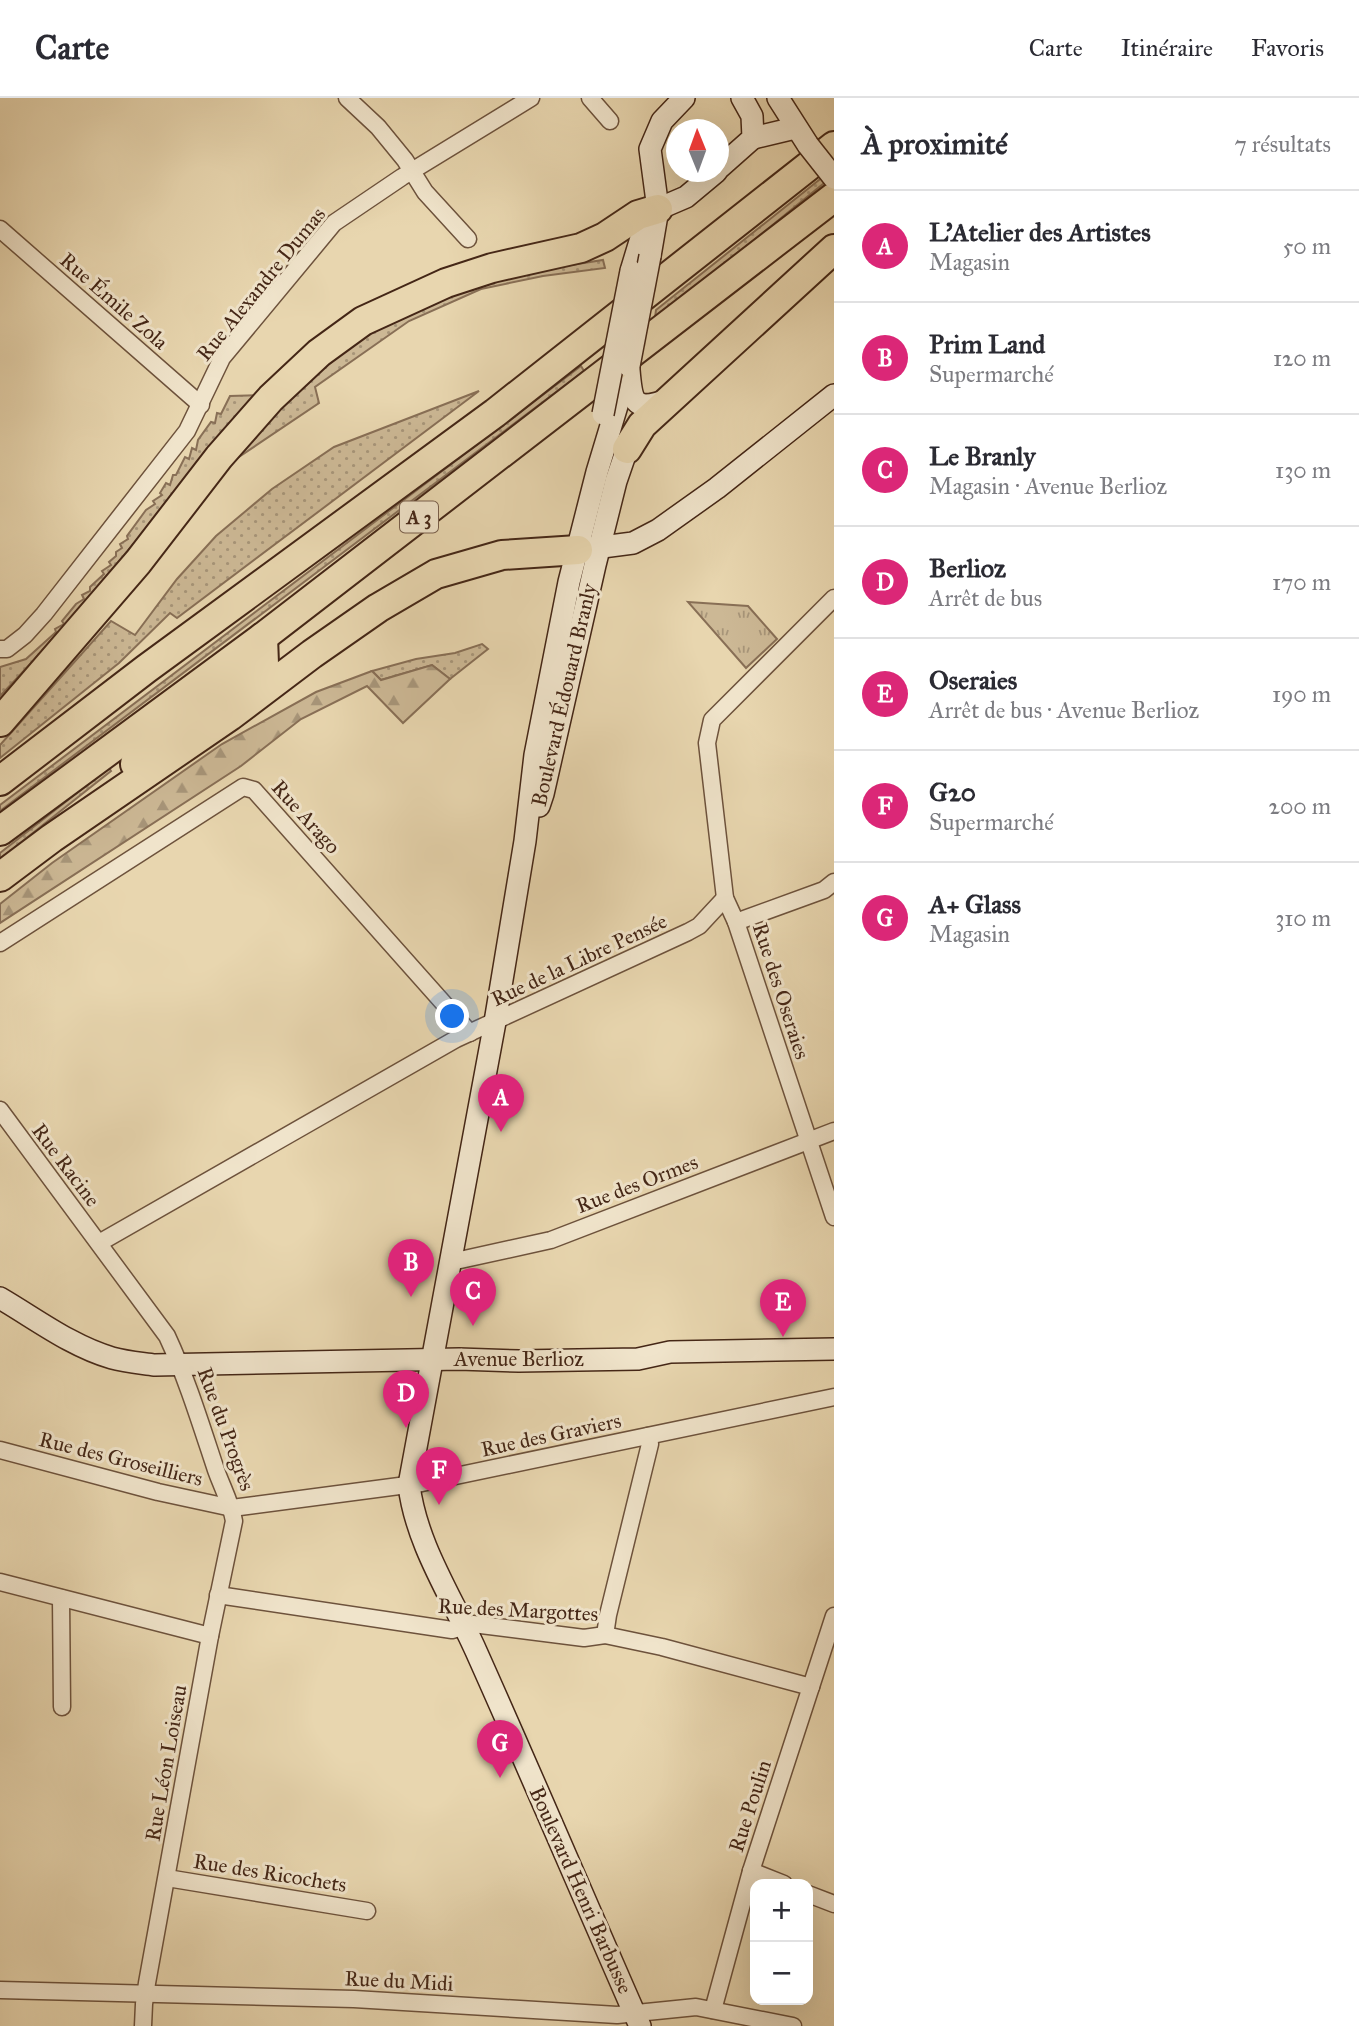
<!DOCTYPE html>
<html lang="fr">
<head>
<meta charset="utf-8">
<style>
	body { margin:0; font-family:"IM FELL Great Primer",serif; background:#f7f7f7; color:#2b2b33 }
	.controls { position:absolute; right:21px; bottom:21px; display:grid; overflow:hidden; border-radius:14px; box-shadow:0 7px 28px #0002 }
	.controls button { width:63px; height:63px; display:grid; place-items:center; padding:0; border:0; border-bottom:2px solid #e1e1e2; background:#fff; color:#2b2b33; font:35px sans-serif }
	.compass { position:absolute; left:666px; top:21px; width:63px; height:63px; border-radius:50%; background:#fff; box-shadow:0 7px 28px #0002; rotate:359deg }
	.you { position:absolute; left:453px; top:919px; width:24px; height:24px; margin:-18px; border:5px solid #fff; border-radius:50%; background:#1a73e8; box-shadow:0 0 0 10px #1a73e833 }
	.badge { display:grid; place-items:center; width:46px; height:46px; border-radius:50%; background:#db2777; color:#fff; font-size:23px; font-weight:700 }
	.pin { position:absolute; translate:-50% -58px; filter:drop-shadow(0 2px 4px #0008) }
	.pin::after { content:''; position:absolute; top:37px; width:24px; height:21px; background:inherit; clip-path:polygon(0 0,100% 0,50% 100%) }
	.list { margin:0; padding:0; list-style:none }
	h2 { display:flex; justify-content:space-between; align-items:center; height:91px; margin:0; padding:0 28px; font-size:30px }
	h2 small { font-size:23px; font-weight:400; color:#7c7c81 }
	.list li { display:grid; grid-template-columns:46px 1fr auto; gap:21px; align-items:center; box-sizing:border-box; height:112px; padding:0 28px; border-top:2px solid #e1e1e2 }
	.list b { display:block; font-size:26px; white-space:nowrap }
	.list p { margin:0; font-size:23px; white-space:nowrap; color:#7c7c81 }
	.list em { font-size:23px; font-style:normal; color:#7c7c81 }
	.map { position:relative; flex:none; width:834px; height:1928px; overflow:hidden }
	header { display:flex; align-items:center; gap:42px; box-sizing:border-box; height:98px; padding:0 35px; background:#fff; border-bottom:2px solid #e1e1e2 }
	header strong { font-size:33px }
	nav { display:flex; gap:38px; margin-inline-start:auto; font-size:24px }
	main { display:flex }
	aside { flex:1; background:#fff }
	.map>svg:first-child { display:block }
	.grass { fill:url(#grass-dots); stroke:#886f56; stroke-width:2 }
	.forest { fill:url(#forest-firs); stroke:#886f56; stroke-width:2 }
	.park { fill:url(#park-tufts); stroke:#886f56; stroke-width:2 }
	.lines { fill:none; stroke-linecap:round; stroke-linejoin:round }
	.street-casing { stroke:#6d523c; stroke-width:19 }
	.secondary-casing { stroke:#442616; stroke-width:24 }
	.highway-casing { stroke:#442616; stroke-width:32 }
	.street { stroke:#f0e4cb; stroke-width:16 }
	.secondary { stroke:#f0e4cb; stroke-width:21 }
	.highway { stroke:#e8d6af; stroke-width:28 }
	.secondary-bridge-casing { stroke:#442616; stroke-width:24; stroke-linecap:butt }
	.secondary-bridge { stroke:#f0e4cb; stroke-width:21 }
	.labels { text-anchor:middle; stroke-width:6; stroke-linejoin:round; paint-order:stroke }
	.shield { fill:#f0e4cb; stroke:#785f4c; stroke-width:2 }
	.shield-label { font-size:19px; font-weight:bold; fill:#442616 }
	.street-label { font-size:21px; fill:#442616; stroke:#f0e4cb }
</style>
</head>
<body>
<header>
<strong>Carte</strong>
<nav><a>Carte</a><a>Itinéraire</a><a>Favoris</a></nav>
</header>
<main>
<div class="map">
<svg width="834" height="1928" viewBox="0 0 834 1928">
	<defs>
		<pattern id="grass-dots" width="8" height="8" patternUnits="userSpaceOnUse" patternTransform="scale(1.75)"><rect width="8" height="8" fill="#ccb895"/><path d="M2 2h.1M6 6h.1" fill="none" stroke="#a79579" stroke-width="1.8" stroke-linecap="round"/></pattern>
		<pattern id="forest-firs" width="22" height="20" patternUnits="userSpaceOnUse" patternTransform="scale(1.75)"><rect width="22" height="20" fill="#ccb895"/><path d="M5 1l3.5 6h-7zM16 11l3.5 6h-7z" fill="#a79579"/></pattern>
		<pattern id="park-tufts" width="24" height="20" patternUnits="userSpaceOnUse" patternTransform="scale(1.75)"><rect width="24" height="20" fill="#ccb895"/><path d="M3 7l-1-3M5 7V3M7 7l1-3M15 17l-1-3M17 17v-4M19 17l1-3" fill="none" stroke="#a79579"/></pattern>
	</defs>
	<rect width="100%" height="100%" fill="#e8d6af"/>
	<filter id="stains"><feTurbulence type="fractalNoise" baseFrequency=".00286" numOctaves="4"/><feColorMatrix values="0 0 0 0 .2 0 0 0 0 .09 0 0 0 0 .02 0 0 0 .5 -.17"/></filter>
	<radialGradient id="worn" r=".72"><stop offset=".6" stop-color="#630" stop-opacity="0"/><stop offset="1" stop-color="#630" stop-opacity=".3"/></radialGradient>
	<!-- grass -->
	<g class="grass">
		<path d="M834,70V77L658,220H655L656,212Z"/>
		<path d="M604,125L599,135C577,143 555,147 532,151C492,160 453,172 416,188C316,233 240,321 170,403C114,468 60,536 0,598V569L26,561L56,534L55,531L64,526L62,523L76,506L84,501L82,497L90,493V489L104,476L102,473L111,467L109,464L116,458V454L122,450L120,446L128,441L127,438L146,412L155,406L153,403L162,397L160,395L166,385L170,387L173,377H176L185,359L189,361L192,350L196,352L198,342L211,324L215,325L217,315L221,316L230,298L263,297C307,246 370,204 432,178C457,168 482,161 508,153C540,142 575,145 604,125Z"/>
		<path d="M603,162L605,170L543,178L481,191L409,223L315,289L319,305L230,365L300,289L358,243L428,204L502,178Z"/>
		<path d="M581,268L584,273L0,713V707Z"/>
		<path d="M479,293L177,520L170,515L119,565L0,660V647L111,523L135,537L177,481L216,438L272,391L334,349Z"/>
		<path d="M482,546L488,551L450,581L432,567L381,582L372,573L416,561L455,555Z"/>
		<path d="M109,670L111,673L0,761V755Z"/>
	</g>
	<!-- forest -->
	<path class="forest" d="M432,567L450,581L403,625L367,588L301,621L241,668L0,825V806L52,765L222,646L316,594L372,573L381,582Z"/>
	<!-- park -->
	<path class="park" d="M688,504L748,508L777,541L746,570Z"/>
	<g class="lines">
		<defs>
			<g id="street">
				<path d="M347,0L378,29L405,62L425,94L468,141"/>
				<path d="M590,0L610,23"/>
				<path d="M0,131L201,307"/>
				<path d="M834,500L712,622L707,645L725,800L736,824L834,1119"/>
				<path d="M0,551H7L25,537L44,516L187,333L222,260L334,125L402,79L531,0"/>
				<path d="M736,824L824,792L834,784"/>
				<path d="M0,845L243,689L254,692L470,935"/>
				<path d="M0,1012L167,1238C187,1281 201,1327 216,1372C222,1389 231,1405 234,1423L210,1538L147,1885L144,1906L143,1928"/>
				<path d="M99,1145L456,941L688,834L699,828L725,800"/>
				<path d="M451,1164L551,1142L834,1033"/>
				<path d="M0,1352L158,1394L232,1410L422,1385L834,1299"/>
				<path d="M0,1484L210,1538"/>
				<path d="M218,1497L452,1532L473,1526L584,1540L605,1537L662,1549L811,1589"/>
				<path d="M61,1500L62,1609"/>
				<path d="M605,1537L608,1517L650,1346L648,1338"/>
				<path d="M751,1773L784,1786"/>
				<path d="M167,1780L367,1813"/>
				<path d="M808,1796L834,1806"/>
				<path d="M0,1892L354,1901L617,1917L696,1909L793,1928"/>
				<path d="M713,1912L751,1773L834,1518"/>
			</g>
			<g id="secondary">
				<path d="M778,0L808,47"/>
				<path d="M753,40L795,30"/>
				<path d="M718,71L753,40L752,18L742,0"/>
				<path d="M650,158L658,111L650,51L662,23L684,0"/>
				<path d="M631,173L641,140L658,111L686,99L716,74"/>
				<path d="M629,268L597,374L569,484L535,657L525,743L495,924L409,1387C416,1446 452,1499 476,1553C532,1678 585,1803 640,1928"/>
				<path d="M629,272C632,308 635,313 671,301"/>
				<path d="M587,451L633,445L658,432L717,390L834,297"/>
				<path d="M539,708L543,696L595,467L616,383L627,351"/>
				<path d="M0,1200C36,1221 71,1248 112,1260C126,1264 141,1265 155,1267L459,1261L519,1263L638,1261L670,1254L834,1251"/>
			</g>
			<g id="highway">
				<path d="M627,351L642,327L834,151"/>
				<path d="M0,624L138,464L219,359L271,300L319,255L363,223L446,185L492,170L581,150L605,139L638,117L658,111"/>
				<path d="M135,666L197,613L264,566L263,539"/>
				<path d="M0,683L146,571L495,315L834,48"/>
				<path d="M0,733L263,539L834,99"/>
				<path d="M0,779L52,740L230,618L312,556L378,510L436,476L502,457L578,452"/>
			</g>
		</defs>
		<!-- street casing -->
		<use href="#street" class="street-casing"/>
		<!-- secondary casing -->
		<use href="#secondary" class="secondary-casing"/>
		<!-- highway casing -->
		<use href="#highway" class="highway-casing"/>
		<!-- street -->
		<use href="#street" class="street"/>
		<!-- secondary -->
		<use href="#secondary" class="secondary"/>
		<!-- highway -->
		<use href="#highway" class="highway"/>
		<defs>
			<g id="secondary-bridge">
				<path d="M808,47L834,80"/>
				<path d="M629,268L650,158"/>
				<path d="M603,316L631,173"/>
			</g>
		</defs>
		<!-- secondary-bridge casing -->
		<use href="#secondary-bridge" class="secondary-bridge-casing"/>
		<!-- secondary-bridge -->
		<use href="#secondary-bridge" class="secondary-bridge"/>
	</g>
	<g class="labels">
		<!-- shield labels -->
		<rect class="shield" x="400" y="403.5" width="38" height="31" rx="5"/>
		<g class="shield-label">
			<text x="419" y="426">A 3</text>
		</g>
		<!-- street labels -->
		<g class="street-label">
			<text transform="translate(261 186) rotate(-51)" y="7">Rue Alexandre Dumas</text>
			<text transform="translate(114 203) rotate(41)" y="7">Rue Émile Zola</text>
			<text transform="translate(564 597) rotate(-77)" y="7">Boulevard Édouard Branly</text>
			<text transform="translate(306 719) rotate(48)" y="7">Rue Arago</text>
			<text transform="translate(579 862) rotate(-25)" y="7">Rue de la Libre Pensée</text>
			<text transform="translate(781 893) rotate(72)" y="7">Rue des Oseraies</text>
			<text transform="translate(66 1067) rotate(53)" y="7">Rue Racine</text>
			<text transform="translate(637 1086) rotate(-21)" y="7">Rue des Ormes</text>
			<text x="519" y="1268">Avenue Berlioz</text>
			<text transform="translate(226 1331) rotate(70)" y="7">Rue du Progrès</text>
			<text transform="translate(551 1337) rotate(-12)" y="7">Rue des Graviers</text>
			<text transform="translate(121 1361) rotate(14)" y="7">Rue des Groseilliers</text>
			<text transform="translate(518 1512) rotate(3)" y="7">Rue des Margottes</text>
			<text transform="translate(166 1665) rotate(-80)" y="7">Rue Léon Loiseau</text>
			<text transform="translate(750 1708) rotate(-72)" y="7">Rue Poulin</text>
			<text transform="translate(270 1775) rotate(9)" y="7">Rue des Ricochets</text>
			<text transform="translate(581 1792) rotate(66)" y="7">Boulevard Henri Barbusse</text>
			<text transform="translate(399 1883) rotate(3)" y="7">Rue du Midi</text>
		</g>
	</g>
	<rect width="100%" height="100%" filter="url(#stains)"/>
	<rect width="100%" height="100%" fill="url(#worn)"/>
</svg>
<div class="controls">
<button>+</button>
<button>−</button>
</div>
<svg class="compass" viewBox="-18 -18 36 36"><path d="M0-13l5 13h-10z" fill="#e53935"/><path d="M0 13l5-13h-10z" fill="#7c7c81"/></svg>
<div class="you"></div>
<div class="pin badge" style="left:501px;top:1034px">A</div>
<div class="pin badge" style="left:411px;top:1199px">B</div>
<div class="pin badge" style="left:473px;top:1228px">C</div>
<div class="pin badge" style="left:406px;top:1330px">D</div>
<div class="pin badge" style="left:783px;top:1239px">E</div>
<div class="pin badge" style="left:439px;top:1407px">F</div>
<div class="pin badge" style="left:500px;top:1680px">G</div>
</div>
<aside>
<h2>À proximité<small>7 résultats</small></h2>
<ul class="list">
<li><span class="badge">A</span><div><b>L'Atelier des Artistes</b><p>Magasin</p></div><em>50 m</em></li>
<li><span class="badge">B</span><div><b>Prim Land</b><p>Supermarché</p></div><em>120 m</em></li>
<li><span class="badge">C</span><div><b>Le Branly</b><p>Magasin · Avenue Berlioz</p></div><em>130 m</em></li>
<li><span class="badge">D</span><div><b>Berlioz</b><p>Arrêt de bus</p></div><em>170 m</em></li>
<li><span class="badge">E</span><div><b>Oseraies</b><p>Arrêt de bus · Avenue Berlioz</p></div><em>190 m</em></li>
<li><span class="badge">F</span><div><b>G20</b><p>Supermarché</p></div><em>200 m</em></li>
<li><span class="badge">G</span><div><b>A+ Glass</b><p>Magasin</p></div><em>310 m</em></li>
</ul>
</aside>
</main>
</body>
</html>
